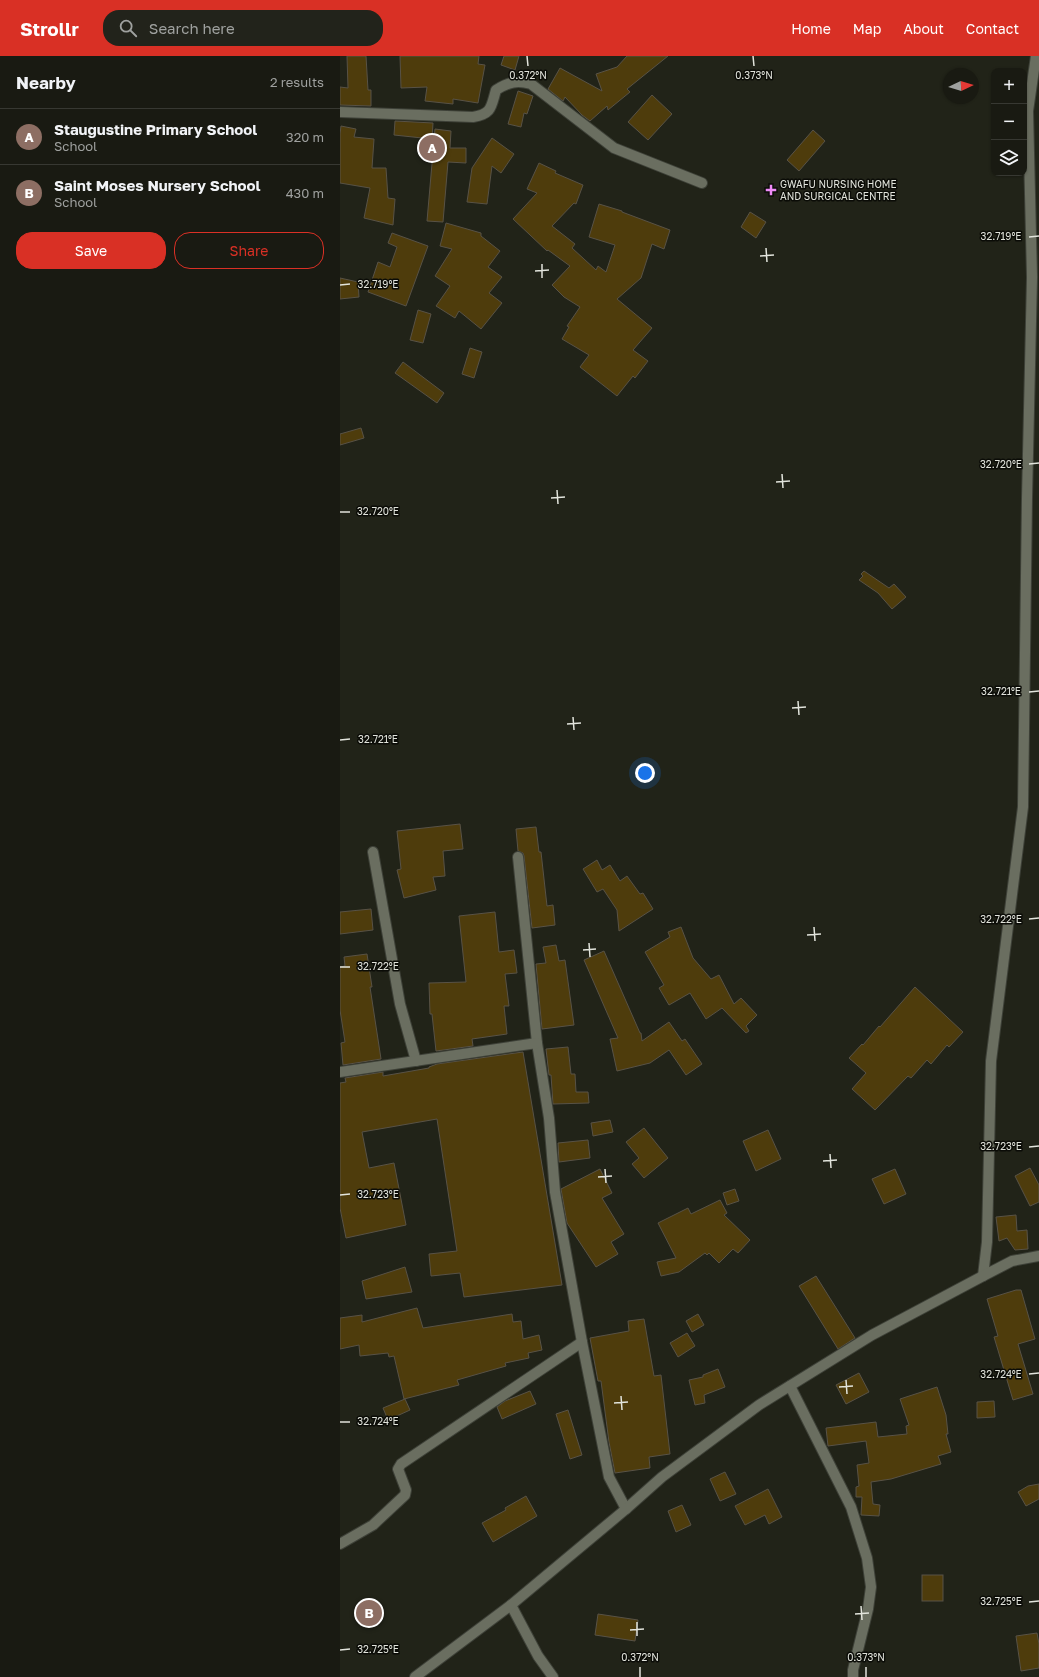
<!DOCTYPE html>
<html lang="en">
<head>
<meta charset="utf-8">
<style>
	body { margin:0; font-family:"Golos Text",sans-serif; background:#22231b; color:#f1f3f6 }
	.controls { position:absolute; right:12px; top:12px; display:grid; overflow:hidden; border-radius:8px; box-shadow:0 1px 3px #0004 }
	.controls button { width:36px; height:36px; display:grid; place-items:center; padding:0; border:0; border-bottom:1px solid #373832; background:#191a12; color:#f1f3f6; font:20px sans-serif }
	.compass { position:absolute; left:603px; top:12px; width:36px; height:36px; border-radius:50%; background:#191a12; box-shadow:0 1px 3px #0004; rotate:86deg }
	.you { position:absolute; left:305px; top:717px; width:14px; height:14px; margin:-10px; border:3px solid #fff; border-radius:50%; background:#1a73e8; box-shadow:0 0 0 6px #1a73e833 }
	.badge { display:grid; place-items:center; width:26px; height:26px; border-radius:50%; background:#d93025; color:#fff; font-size:13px; font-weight:700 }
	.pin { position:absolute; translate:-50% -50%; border:2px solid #fff; box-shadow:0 1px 4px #0006 }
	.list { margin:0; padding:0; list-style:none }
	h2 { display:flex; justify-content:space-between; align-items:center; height:52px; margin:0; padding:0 16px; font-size:17px }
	h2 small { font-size:13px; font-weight:400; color:#9fa19f }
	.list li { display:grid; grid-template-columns:26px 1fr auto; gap:12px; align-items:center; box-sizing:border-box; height:56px; padding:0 16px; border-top:1px solid #373832 }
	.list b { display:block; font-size:15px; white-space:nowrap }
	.list p { margin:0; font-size:13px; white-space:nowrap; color:#9fa19f }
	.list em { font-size:13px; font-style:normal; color:#9fa19f }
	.actions { display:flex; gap:8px; padding:12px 16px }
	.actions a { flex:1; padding:9px 0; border:1px solid #d93025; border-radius:16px; text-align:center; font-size:14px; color:#d93025 }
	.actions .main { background:#d93025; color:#fff }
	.icon { flex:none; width:22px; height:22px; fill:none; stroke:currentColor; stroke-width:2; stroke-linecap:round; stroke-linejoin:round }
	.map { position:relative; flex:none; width:699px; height:1621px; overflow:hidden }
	header { display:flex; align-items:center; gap:24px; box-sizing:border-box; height:56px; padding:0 20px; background:#d93025; color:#fff }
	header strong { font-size:19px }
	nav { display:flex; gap:22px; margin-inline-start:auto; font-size:14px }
	.search { width:280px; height:36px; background:#22231b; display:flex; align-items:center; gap:10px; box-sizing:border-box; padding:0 14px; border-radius:16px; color:#9fa19f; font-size:15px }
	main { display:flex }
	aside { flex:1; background:#191a12 }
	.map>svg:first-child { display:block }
	.building { fill:#4e3c0c; stroke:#585246 }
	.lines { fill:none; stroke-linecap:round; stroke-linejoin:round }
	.minor-casing { stroke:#3e4138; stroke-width:12 }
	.minor { stroke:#6a6e60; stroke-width:10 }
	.ticks { fill:none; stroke:#e2e4dc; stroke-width:1.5 }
	.poi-dot { fill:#ef8bf7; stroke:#0b0c07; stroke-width:1.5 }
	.labels { text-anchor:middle; stroke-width:3; stroke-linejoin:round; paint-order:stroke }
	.poi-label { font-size:10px; fill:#e2e4dc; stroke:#0b0c07; text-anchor:start }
	.ticks-label { font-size:10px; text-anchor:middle; fill:#e2e4dc; stroke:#0b0c07; stroke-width:3; stroke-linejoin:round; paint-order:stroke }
</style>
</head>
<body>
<header>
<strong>Strollr</strong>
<div class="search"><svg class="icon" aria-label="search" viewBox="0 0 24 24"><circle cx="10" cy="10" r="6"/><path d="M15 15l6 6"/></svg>Search here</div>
<nav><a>Home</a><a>Map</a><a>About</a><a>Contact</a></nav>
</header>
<main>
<aside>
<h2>Nearby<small>2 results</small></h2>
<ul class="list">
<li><span class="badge" style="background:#8d6e63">A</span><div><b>Staugustine Primary School</b><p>School</p></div><em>320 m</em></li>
<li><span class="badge" style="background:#8d6e63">B</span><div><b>Saint Moses Nursery School</b><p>School</p></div><em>430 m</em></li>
</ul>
<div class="actions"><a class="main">Save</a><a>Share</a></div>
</aside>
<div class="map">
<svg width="699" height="1621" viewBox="0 0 699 1621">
	<rect width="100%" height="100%" fill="#212318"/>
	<!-- building -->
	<g class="building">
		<path d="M7,0H26L28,34H31V50L0,49V31L8,32Z"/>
		<path d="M60,0H139L138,8L145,9L138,47L113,43V48L85,45L87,31L61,32Z"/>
		<path d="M164,0H179L175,14L161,9Z"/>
		<path d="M287,0H328L287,33L290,36L268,54L267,50L250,65L242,59L225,41L223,45L208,33L220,12L262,35L256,18L277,11Z"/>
		<path d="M178,35L193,40L187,58L184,57L181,71L168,68Z"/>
		<path d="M312,39L332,58L308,84L288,66Z"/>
		<path d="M55,65L93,67L92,83L54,79Z"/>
		<path d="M1,70L16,73L14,81L34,83L32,112H46L48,142L55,143L53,169L24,162L30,132L0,127V78Z"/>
		<path d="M95,73L111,75L110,92H126V107L108,106L103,166L87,165Z"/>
		<path d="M473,74L485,85L459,115L447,104Z"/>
		<path d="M152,82L174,98L161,117L152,110L147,148L127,146L132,112Z"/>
		<path d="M199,107L216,115L215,117L243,129L236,148L234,147L212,170L235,188L232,192L256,214L258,210L266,216L275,189L249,181L259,148L282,155V156L330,174L324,193L312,188L301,222L277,243L312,272L293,294L308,305L295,322L293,320L277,340L240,311L249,299L222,283L229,271L227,270L240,251L224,241L212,229L230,210L208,194L207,195L173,163L197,137L187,133Z"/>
		<path d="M410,156L426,166L416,182L401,171Z"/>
		<path d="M106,167L141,177V180L160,195L148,211L162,221L149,237L162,247L141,273L119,255L115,262L96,250L110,230L95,220L112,193L100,190Z"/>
		<path d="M52,177L88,190L66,250L28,236L38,206L50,211L57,191L48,187Z"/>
		<path d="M0,222L18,226L19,241L0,243Z"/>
		<path d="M78,254L91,258L83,287L70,284Z"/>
		<path d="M130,292L142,296L134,322L122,318Z"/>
		<path d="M63,306L104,337L97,347L55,317Z"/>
		<path d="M21,372L24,382L0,389V378Z"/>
		<path d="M524,515L549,532L554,528L566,541L552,553L538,537L519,524L523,520L521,518Z"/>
		<path d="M120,768L123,793L103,795L105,820L93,821L96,834L64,842L57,814L61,813L57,775Z"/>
		<path d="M196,771L199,796H201L207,850L213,849L215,869L192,872L184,800L183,797L178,795L176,773Z"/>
		<path d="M257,804L262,814L270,809L280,825L287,820L300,838L303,837L313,853L279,875L277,854L263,833L257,836L243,813Z"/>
		<path d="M31,853L33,874L0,878V856Z"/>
		<path d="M155,856L159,896L174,894L177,917L165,918L169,950H164L167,978L132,983L133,990L96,995L92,958H90L89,927L126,926L119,860Z"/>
		<path d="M341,871L353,902L371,923L379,919L394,948L401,942L417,959L406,970L409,975L406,977L382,952L366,963L350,937L329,949L319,932L324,929L305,896L330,881L328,876Z"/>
		<path d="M216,889L219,905L225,904L234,969L202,973L196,908L206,907L203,891Z"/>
		<path d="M264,895L300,977H301L302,985L329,966L342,985L345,983L362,1008L346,1019L329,994L310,1007L277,1015L270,983L278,982L244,904Z"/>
		<path d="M27,898L32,931H30L41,1003L3,1009L1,987L5,986L0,954V911L5,910L4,901Z"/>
		<path d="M575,931L623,976L609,991L607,989L591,1008L587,1004L571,1022L568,1020L535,1054L512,1033L526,1017L509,1002L522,988L523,989L539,970L540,971Z"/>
		<path d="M228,991L231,1018H235L236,1036H248L249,1047L213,1048L211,1019H209L206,993Z"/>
		<path d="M183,996L222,1229L124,1241L120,1217L91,1220L89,1198L117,1195L97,1063L22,1076L29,1112L54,1107L66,1169L6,1182L0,1152V1027L6,1026L5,1022L43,1016V1020L89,1012V1011L97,1008Z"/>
		<path d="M270,1064L273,1076L253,1080L251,1067Z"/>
		<path d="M304,1072L328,1102L304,1122L292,1108L299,1102L286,1086Z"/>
		<path d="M428,1074L441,1103L416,1115L403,1085Z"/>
		<path d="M248,1084L250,1102L219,1106L218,1087Z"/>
		<path d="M690,1112L699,1129V1146L690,1150L675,1120Z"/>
		<path d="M260,1113L272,1137L262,1142L284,1178L271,1186L278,1198L256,1211L227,1167L221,1133Z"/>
		<path d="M555,1113L566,1138L544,1148L532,1123Z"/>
		<path d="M395,1133L399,1145L387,1149L383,1137Z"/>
		<path d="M380,1144L387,1157L384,1159L410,1184L398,1197L393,1193L379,1207L369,1197L367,1199L365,1197L339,1216L321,1220L317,1206L336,1202L318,1167L348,1152L351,1158Z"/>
		<path d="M676,1159L677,1175L687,1174L688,1193L675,1194L667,1182L659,1185L656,1161Z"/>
		<path d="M65,1211L72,1236L26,1243L22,1225Z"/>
		<path d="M476,1220L515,1282L498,1293L459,1230Z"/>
		<path d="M676,1234H681L695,1283L678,1288L693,1338L673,1344L654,1281L658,1280L647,1243Z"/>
		<path d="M77,1252L83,1272L172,1258L173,1266L181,1265L183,1283L199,1279L202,1294L188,1297L189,1302L165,1307L166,1310L117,1324L119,1329L64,1343L54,1300L49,1301L48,1297L20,1300L19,1289L0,1293V1262L22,1259V1266Z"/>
		<path d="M358,1258L364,1269L352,1276L346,1265Z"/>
		<path d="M304,1263L314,1320L321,1319L330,1398L309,1401L310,1412L275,1417L269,1386L261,1325H258L250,1282L289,1275L288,1265Z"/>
		<path d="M347,1277L355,1290L338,1301L330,1287Z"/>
		<path d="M378,1313L385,1331L364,1339L365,1347L355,1349L349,1324L363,1321V1319Z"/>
		<path d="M519,1317L529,1336L506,1348L496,1329Z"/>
		<path d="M597,1331L606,1359L608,1378H606L611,1396L598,1400L601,1408L551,1423L531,1426L533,1448L540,1449L539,1460L521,1459L522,1441H516V1431L519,1430L517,1409L529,1407L526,1385L488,1390L486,1372L536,1366L538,1381L567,1378L566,1370L569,1369L560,1343Z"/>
		<path d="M190,1335L196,1348L162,1363L157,1351L165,1345Z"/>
		<path d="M65,1343L70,1354L48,1364L43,1352Z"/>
		<path d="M654,1345L655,1361L637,1362V1346Z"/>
		<path d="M228,1354L242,1399L230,1403L216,1358Z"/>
		<path d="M385,1416L396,1438L380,1445L370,1423Z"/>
		<path d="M699,1428V1443L686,1450L678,1436L688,1430Z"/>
		<path d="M428,1433L442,1461L429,1468L425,1459L405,1469L395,1450Z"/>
		<path d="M186,1440L197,1460L153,1486L142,1467L166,1454L165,1452Z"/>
		<path d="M342,1449L351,1469L336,1476L328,1455Z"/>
		<rect x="582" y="1519" width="21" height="26"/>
		<path d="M258,1558L298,1564L295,1585L255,1579Z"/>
		<path d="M697,1577L699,1588V1612L681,1615L676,1580Z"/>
	</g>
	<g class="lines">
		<defs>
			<g id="minor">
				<path d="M0,56L133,61C152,58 151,51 156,34C169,26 177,24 191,28L274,92L362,127"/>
				<path d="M33,796L60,948L76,1005"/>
				<path d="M178,801L197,987L209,1062L215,1136L242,1286L269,1421L286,1453"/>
				<path d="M0,1016L197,987"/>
				<path d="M643,1220L647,1186L651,1005L683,751L687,442L692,221L688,55L696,0"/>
				<path d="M450,1330L511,1451L527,1502L531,1531L528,1553L513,1614V1621"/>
				<path d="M0,1488L33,1469L65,1439L66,1434L58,1413L61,1408L242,1286"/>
				<path d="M171,1549L198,1600L213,1621"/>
				<path d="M75,1621L171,1549L286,1453L322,1421L419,1349L532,1279L643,1220L672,1205L699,1200"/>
			</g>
		</defs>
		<!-- minor casing -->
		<use href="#minor" class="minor-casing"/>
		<!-- minor -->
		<use href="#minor" class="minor"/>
	</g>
	<!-- ticks -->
	<path class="ticks" d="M187,0L188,10M413,0L414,10M689,181L699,180M426,192L427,206M420,200L434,199M202,208V222M195,215L209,214M0,229L10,228M689,408L699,407M442,418L443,432M436,426L450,425M217,434L218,448M211,442L225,441M0,456H10M689,636L699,635M458,645L459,659M452,652L466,651M233,661L234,674M227,668L241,667M0,684L10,683M689,863L699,862M474,871L475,885M467,879L481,878M249,887L250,901M243,894L256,893M0,911H10M689,1091L699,1090M490,1098L491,1112M483,1105L497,1104M265,1113L266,1127M258,1121L272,1120M0,1139L10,1138M689,1318L699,1317M506,1324L507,1338M499,1331L513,1330M281,1340L282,1354M274,1347L288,1346M0,1366H10M689,1546L699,1545M521,1550L522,1564M515,1558L529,1557M297,1566V1580M290,1574L304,1573M0,1594L10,1593M300,1611V1621M526,1611V1621"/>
	<!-- markers -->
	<path class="poi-dot" d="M429 128h4v4h4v4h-4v4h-4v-4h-4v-4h4z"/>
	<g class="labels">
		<!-- poi labels -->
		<g class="poi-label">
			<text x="440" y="132">GWAFU NURSING HOME<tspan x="440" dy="12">AND SURGICAL CENTRE</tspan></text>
		</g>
	</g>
	<g class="ticks-label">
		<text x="188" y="23">0.372°N</text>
		<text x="414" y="23">0.373°N</text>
		<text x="661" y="184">32.719°E</text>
		<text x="38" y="232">32.719°E</text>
		<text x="661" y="412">32.720°E</text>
		<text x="38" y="459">32.720°E</text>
		<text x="661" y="639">32.721°E</text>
		<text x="38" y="687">32.721°E</text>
		<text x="661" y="867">32.722°E</text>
		<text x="38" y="914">32.722°E</text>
		<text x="661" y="1094">32.723°E</text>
		<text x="38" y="1142">32.723°E</text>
		<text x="661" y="1322">32.724°E</text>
		<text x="38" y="1369">32.724°E</text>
		<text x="661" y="1549">32.725°E</text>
		<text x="38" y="1597">32.725°E</text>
		<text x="300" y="1605">0.372°N</text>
		<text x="526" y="1605">0.373°N</text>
	</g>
</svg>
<div class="controls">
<button>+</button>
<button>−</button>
<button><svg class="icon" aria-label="layers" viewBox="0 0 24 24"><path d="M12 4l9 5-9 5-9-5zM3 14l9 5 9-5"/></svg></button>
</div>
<svg class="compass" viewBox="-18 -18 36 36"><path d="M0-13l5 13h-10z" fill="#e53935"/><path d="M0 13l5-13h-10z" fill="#9fa19f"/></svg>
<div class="you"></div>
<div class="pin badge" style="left:92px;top:92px;background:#8d6e63">A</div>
<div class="pin badge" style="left:29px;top:1557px;background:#8d6e63">B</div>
</div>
</main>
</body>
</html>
